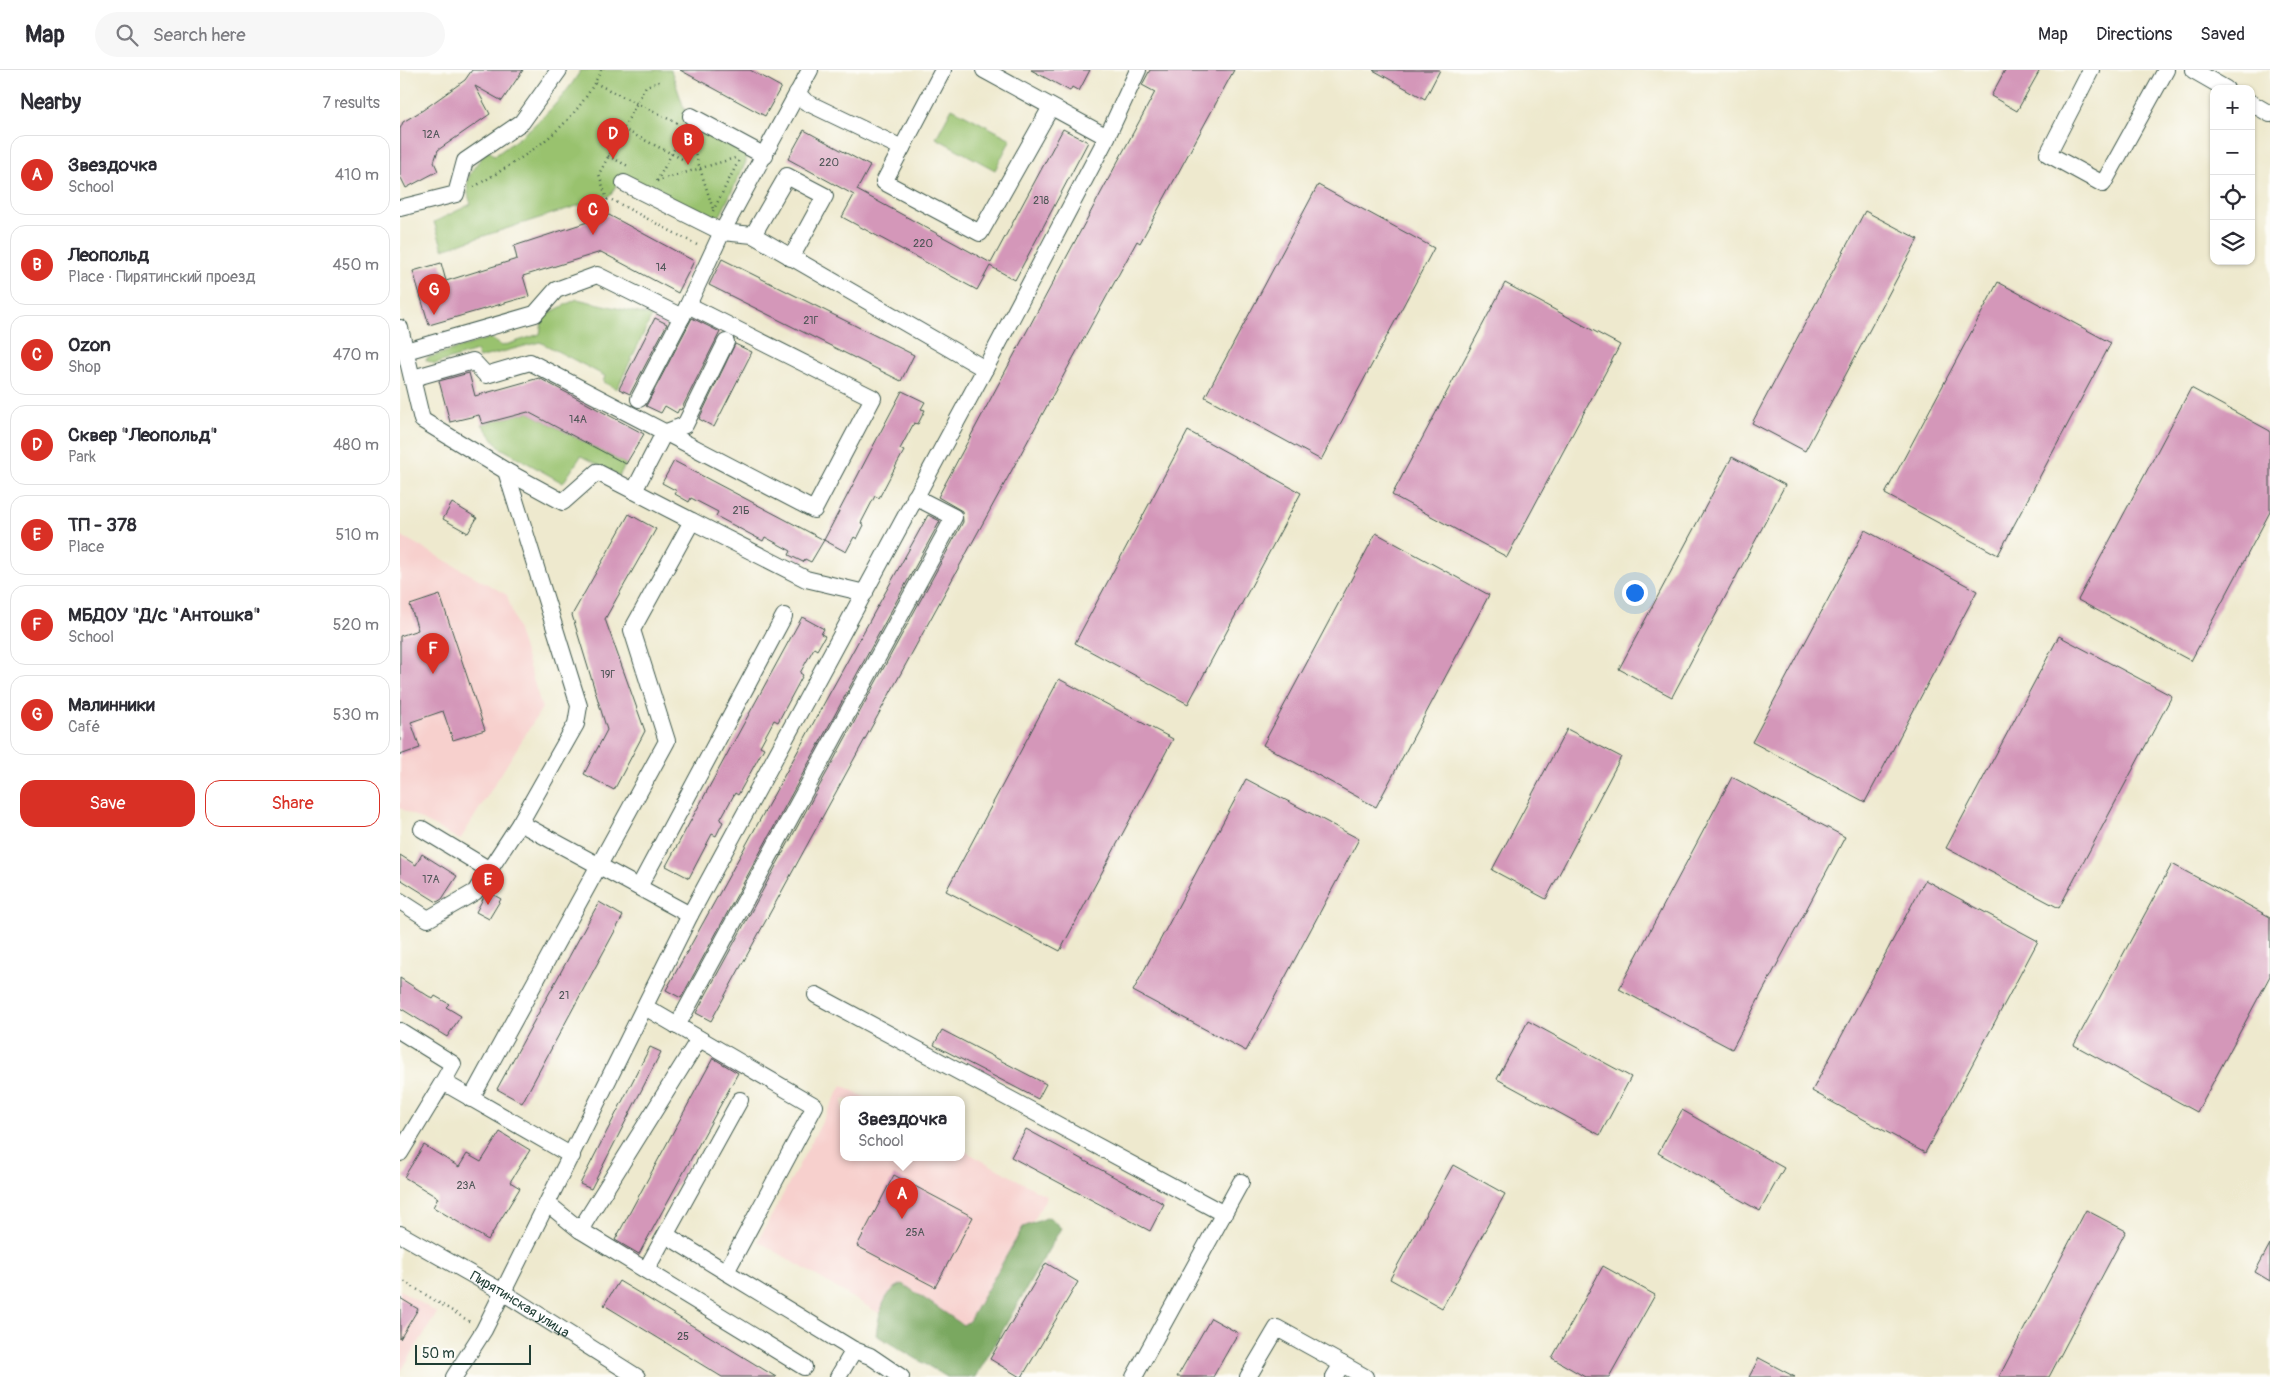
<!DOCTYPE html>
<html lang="en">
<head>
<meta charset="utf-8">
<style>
	body { margin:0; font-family:Pangolin,sans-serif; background:#f7f7f7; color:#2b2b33 }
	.controls { position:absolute; right:15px; top:15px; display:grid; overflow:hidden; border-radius:10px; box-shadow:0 1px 4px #0004 }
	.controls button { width:45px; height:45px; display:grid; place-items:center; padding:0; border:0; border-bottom:1px solid #e1e1e2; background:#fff; color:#2b2b33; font:25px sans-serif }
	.scale { position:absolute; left:15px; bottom:12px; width:116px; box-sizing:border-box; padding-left:5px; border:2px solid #1f3d34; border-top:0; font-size:14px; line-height:18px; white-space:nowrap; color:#1f3d34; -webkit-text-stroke:4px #fdfcf7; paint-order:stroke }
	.you { position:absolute; left:1234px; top:522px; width:18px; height:18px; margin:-12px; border:4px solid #fff; border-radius:50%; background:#1a73e8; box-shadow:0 0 0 8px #1a73e833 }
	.badge { display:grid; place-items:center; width:32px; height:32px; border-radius:50%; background:#d93025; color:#fff; font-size:16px; font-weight:700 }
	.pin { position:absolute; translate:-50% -41px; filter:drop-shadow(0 1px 2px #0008) }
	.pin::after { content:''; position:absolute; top:26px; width:18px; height:15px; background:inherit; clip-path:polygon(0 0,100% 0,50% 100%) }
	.popup { position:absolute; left:440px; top:1026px; width:125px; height:65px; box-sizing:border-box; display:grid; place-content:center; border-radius:10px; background:#fff; filter:drop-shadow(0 1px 4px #0005); font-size:16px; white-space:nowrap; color:#7c7c81 }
	.popup b { font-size:19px; color:#2b2b33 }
	.popup::after { content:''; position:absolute; left:50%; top:100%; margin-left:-10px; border:10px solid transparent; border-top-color:#fff }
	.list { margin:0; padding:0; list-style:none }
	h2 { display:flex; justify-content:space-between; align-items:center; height:65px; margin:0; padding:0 20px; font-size:21px }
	h2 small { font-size:16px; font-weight:400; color:#7c7c81 }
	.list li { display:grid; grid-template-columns:32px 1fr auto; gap:15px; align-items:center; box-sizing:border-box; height:80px; margin:0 10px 10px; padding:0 10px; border:1px solid #e1e1e2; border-radius:15px }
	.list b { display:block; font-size:19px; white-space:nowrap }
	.list p { margin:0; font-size:16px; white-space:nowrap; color:#7c7c81 }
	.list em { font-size:16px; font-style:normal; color:#7c7c81 }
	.actions { display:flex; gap:10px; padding:15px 20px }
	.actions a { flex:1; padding:11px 0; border:1px solid #d93025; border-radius:15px; text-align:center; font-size:18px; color:#d93025 }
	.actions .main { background:#d93025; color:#fff }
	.icon { flex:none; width:28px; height:28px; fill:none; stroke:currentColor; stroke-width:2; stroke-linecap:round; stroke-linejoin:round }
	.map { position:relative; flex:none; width:1870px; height:1307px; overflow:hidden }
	header { display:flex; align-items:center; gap:30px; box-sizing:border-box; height:70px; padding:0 25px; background:#fff; border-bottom:1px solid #e1e1e2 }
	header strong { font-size:24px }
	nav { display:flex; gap:28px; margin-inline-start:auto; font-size:18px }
	.search { width:350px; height:45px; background:#f7f7f7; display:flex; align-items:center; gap:12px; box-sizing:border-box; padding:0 18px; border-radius:28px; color:#7c7c81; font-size:19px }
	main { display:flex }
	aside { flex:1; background:#fff }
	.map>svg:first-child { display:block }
	.built { fill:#f7d0cd }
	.green { fill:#99c26e; stroke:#5c8051 }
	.forest { fill:#7aa861; stroke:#4c724a }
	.building { fill:#d497b9 }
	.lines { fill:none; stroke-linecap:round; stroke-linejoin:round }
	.minor-casing { stroke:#3e574b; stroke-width:18 }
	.path { stroke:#3e574b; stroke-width:2.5; stroke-dasharray:1 4; stroke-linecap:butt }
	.minor { stroke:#fff; stroke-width:16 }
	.labels { text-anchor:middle; stroke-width:4.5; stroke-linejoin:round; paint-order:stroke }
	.number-label { font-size:11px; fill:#4c5455 }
	.street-label { font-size:14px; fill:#1f3d34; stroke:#fdfcf7 }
</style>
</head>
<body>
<header>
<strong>Map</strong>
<div class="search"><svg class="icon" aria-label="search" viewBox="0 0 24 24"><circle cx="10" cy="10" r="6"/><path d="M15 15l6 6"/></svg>Search here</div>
<nav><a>Map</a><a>Directions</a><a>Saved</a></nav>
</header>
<main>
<aside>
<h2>Nearby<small>7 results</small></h2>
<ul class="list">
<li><span class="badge">A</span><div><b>Звездочка</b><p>School</p></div><em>410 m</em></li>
<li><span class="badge">B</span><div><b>Леопольд</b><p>Place · Пирятинский проезд</p></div><em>450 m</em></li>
<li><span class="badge">C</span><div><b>Ozon</b><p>Shop</p></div><em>470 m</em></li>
<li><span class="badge">D</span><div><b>Сквер &quot;Леопольд&quot;</b><p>Park</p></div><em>480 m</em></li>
<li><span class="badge">E</span><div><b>ТП - 378</b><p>Place</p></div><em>510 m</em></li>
<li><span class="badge">F</span><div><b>МБДОУ &quot;Д/с &quot;Антошка&quot;</b><p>School</p></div><em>520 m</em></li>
<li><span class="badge">G</span><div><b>Малинники</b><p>Café</p></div><em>530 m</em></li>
</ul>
<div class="actions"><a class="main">Save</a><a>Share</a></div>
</aside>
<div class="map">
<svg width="1870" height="1307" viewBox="0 0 1870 1307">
	<rect width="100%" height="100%" fill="#fdfcf7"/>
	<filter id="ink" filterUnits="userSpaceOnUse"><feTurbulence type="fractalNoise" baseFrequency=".02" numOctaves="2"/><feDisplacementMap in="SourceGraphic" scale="10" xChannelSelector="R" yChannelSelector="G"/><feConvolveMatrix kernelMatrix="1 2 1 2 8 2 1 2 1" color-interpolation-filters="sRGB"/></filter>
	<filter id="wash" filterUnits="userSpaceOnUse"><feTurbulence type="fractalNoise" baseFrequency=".0096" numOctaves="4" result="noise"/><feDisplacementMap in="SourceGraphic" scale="20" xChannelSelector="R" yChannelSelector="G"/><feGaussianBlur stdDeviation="1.12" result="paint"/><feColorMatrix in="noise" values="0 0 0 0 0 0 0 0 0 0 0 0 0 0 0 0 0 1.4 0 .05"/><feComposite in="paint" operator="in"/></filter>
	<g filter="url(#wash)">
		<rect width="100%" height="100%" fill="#eee9ce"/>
		<!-- built -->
		<g class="built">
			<path d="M0,465L107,525L142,638L60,770L0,738Z"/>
			<path d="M442,1015L470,1030H443V1088H561V1079L647,1126L557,1290L358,1171Z"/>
			<path d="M0,1220L37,1243L0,1303Z"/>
		</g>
		<!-- green -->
		<g class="green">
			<path d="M181,0H271L288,50L346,85V92L321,144L316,149L307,148L222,103L211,125L43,179L34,152L71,134C62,109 71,101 86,82L89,80L94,86C129,62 159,36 181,0Z"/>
			<path d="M552,38L611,69L595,100L536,68Z"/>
			<path d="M177,229L252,246L217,319L203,312L205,306L140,272L79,288L76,281L35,294L26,290L27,288L90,268L102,276L140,264L143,246Z"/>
			<path d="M128,342L226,394L219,406L181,386L163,413L99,377L82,354Z"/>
		</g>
		<!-- forest -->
		<path class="forest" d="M649,1147L661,1158L576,1307H547L476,1265C479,1246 482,1221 503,1214L563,1255L569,1251L623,1157Z"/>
		<g id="blocks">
			<!-- building -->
			<g class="building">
				<path d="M72,0H123L102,31L75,16L90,44L38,80L34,92L38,101L6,118L0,106V59L3,52L23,40L65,10Z"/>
				<path d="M280,0H350L381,17L365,46Z"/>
				<path d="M631,0H690L679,21L672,17L670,21Z"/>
				<path d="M750,0H834L740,173L737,171L311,951L296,943L563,452L562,441L538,427L755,22L742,15Z"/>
				<path d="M973,0H1040L1025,29Z"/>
				<path d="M1605,0H1640L1617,41L1591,26Z"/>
				<path d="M663,59L688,72L615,210L590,196L577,220L442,147L454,125L388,89L404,60L470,96L457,120L591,193Z"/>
				<path d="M918,115L1034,178L921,390L805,327Z"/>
				<path d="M1465,141L1518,169L1405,381L1352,353Z"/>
				<path d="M209,145L294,191L278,223L201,182L123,206L129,226L29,255L13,201L41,193L46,211L117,189L114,176Z"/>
				<path d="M322,189L514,285L501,311L309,215Z"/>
				<path d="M1598,212L1711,273L1598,485L1485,424Z"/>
				<path d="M1105,213L1220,275L1107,487L992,425Z"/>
				<path d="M255,248L267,254L230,324L219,319Z"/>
				<path d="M292,248L320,262L281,340L279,339L277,343L265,336L261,343L246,336Z"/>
				<path d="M335,274L352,282L314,357L299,349Z"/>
				<path d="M69,303L75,326L139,308L244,364L226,394L128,342L82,354L79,345L50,352L39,311Z"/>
				<path d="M1791,318L1870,361V442L1791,591L1678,530Z"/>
				<path d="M502,321L525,332L521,339L525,340L518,354L514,353L500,379L504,381L491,405L479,428L475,426L461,453L464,455L457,469L454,467L446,482L424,470Z"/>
				<path d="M788,361L901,423L788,634L675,573Z"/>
				<path d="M1332,387L1385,415L1272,627L1219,599Z"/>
				<path d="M274,391L424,470L411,492L405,489L403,492L389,485L391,481L365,467L363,471L316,446L318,442L291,428L289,432L275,424L277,421L262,413Z"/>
				<path d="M52,433L77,448L68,463L43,449Z"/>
				<path d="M229,444L256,459L205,549L245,661L214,720L184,704L207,660L172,545Z"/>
				<path d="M528,445L540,451L281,928L266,920Z"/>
				<path d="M1465,460L1577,521L1465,732L1352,672Z"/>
				<path d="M976,463L1089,525L976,737L863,675Z"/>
				<path d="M40,525L85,660L53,670L43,641L11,652L20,678L0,685V566L18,560L10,535Z"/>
				<path d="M402,547L424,559L421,564L425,566L417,580L414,578L400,603L403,605L378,652L374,650L360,676L364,678L338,725L335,723L320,750L323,752L316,766L312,764L289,808L266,796Z"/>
				<path d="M1659,566L1772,626L1659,838L1546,778Z"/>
				<path d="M659,609L773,669L660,881L546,821Z"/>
				<path d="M1167,659L1221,687L1146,829L1092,800Z"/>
				<path d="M1332,707L1445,767L1332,979L1219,919Z"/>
				<path d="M846,709L959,769L846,981L733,921Z"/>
				<path d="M22,784L57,806L42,829L37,832L0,809V785L16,795Z"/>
				<path d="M1772,794L1870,847V906L1797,1042L1674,975Z"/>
				<path d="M1525,810L1638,871L1525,1083L1412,1021Z"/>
				<path d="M87,821L101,829L89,849L76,842Z"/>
				<path d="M199,832L223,846L122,1033L97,1019Z"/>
				<path d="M0,908L33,929L35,926L49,934L46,937L61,946L47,967L0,938Z"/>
				<path d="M1128,951L1231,1007L1200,1065L1097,1009Z"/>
				<path d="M542,960L646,1014L638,1029L534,975Z"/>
				<path d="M250,977L261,982L191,1119L180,1114Z"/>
				<path d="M313,988L338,1003L239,1184L215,1170Z"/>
				<path d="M1282,1040L1384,1098L1360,1141L1258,1083Z"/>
				<path d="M626,1059L764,1134L750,1161L611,1087Z"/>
				<path d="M100,1062L130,1080L110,1112L120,1118L88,1170L33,1137L38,1128L4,1107L24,1075L59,1097L67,1084L81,1092Z"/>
				<path d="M1053,1095L1105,1124L1042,1238L990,1209Z"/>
				<path d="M494,1105L573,1147L535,1217L457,1176Z"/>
				<path d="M1686,1140L1726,1161L1649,1307H1599Z"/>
				<path d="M1870,1174V1211L1855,1202Z"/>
				<path d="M646,1193L678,1212L622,1307H620L590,1289Z"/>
				<path d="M1203,1196L1255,1225L1209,1307H1185L1152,1288Z"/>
				<path d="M219,1211L239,1223L376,1307H322L204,1235Z"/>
				<path d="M0,1228L18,1239L0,1269Z"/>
				<path d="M811,1248L838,1263L813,1307H777Z"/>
				<path d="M1359,1288L1395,1307H1349Z"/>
			</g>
		</g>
	</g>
	<g filter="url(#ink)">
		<use href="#blocks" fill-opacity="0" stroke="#3e574b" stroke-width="1"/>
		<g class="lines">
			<defs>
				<g id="minor">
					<path d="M543,0L484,112L580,163L651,37"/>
					<path d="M584,0L707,67"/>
					<path d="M1691,0L1648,84L1703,114L1766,0"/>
					<path d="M1793,0L1826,19"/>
					<path d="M397,23L406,32L502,78"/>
					<path d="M1851,33L1870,44"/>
					<path d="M291,46L365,86"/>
					<path d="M224,113L322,162L353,165L585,299"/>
					<path d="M0,138L56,124L65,91L122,52L159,0"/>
					<path d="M353,165L387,106L425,126L391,188"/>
					<path d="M0,258L22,350L106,401L179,636L176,654L120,753L290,845"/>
					<path d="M6,281L135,244L156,220L197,205L282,247"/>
					<path d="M13,308L73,291L86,305L130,292L414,440L473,328L288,235"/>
					<path d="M239,329L288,235L322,162L410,0"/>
					<path d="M106,401L163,432L197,402L234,421L264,363L285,355L326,272"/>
					<path d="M234,421L292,451"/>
					<path d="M22,759L88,799"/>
					<path d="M239,817L384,546"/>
					<path d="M0,831L28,849L75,822L120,753"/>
					<path d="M416,925L824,1144"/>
					<path d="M245,937L415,1036L326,1202L454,1280L470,1286L501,1307"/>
					<path d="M277,956L554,447L515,427"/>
					<path d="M0,961L53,994L43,1012"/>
					<path d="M71,1029L267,671L232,560L292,451L406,509L465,523"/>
					<path d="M0,1083L43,1012L172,1086"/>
					<path d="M148,1134L180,1160L404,1297"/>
					<path d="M180,1160L299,969"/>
					<path id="s1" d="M0,1164L101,1221L237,1307"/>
					<path d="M266,1165L326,1202"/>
					<path d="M246,1200L340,1030"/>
					<path d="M54,1307L84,1260L290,845L585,299L707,67L738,0"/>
					<path d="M438,1307L454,1280"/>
					<path d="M734,1307L841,1112"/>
					<path d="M848,1307L877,1258L942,1294"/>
					<path d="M934,1307L942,1294L965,1307"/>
				</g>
			</defs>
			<!-- minor casing -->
			<use href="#minor" class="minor-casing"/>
			<!-- path -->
			<g class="path">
				<path d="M195,13L277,53"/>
				<path d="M223,59L282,89"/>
				<path d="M288,61L313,139"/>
				<path d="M208,86L230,97"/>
				<path d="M257,111L335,88"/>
				<path d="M257,111L284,61"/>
				<path d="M74,117C127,85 174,59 201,0"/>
				<path d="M207,130L199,104L246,16L259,12"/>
				<path d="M188,135L210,129L299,176"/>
				<path d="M313,141L339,90"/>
				<path d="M0,1209L72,1253"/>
			</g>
			<!-- minor -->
			<use href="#minor" class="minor"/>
		</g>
	</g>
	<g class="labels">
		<!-- number labels -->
		<g class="number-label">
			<text x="31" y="68">12А</text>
			<text x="429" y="96">220</text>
			<text x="641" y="134">218</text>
			<text x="523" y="177">220</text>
			<text x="261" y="201">14</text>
			<text x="411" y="254">21Г</text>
			<text x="178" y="353">14А</text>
			<text x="341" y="444">21Б</text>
			<text x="208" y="608">19Г</text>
			<text x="31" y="813">17А</text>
			<text x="164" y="929">21</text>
			<text x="66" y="1119">23А</text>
			<text x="515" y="1166">25А</text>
			<text x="283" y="1270">25</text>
		</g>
		<!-- street labels -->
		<g class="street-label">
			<text dy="5" stroke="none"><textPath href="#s1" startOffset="139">Пирятинская улица</textPath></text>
		</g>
	</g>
</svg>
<div class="controls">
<button>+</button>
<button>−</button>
<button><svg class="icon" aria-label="locate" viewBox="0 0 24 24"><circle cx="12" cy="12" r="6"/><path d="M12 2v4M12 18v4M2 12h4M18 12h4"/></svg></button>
<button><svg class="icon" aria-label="layers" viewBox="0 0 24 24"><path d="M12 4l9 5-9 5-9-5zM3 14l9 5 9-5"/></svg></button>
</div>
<div class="scale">50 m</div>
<div class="you"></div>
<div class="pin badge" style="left:502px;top:1149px">A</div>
<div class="popup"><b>Звездочка</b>School</div>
<div class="pin badge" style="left:288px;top:95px">B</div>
<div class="pin badge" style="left:193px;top:165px">C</div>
<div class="pin badge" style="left:213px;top:89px">D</div>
<div class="pin badge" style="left:88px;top:835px">E</div>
<div class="pin badge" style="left:33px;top:604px">F</div>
<div class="pin badge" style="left:34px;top:245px">G</div>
</div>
</main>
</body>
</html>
